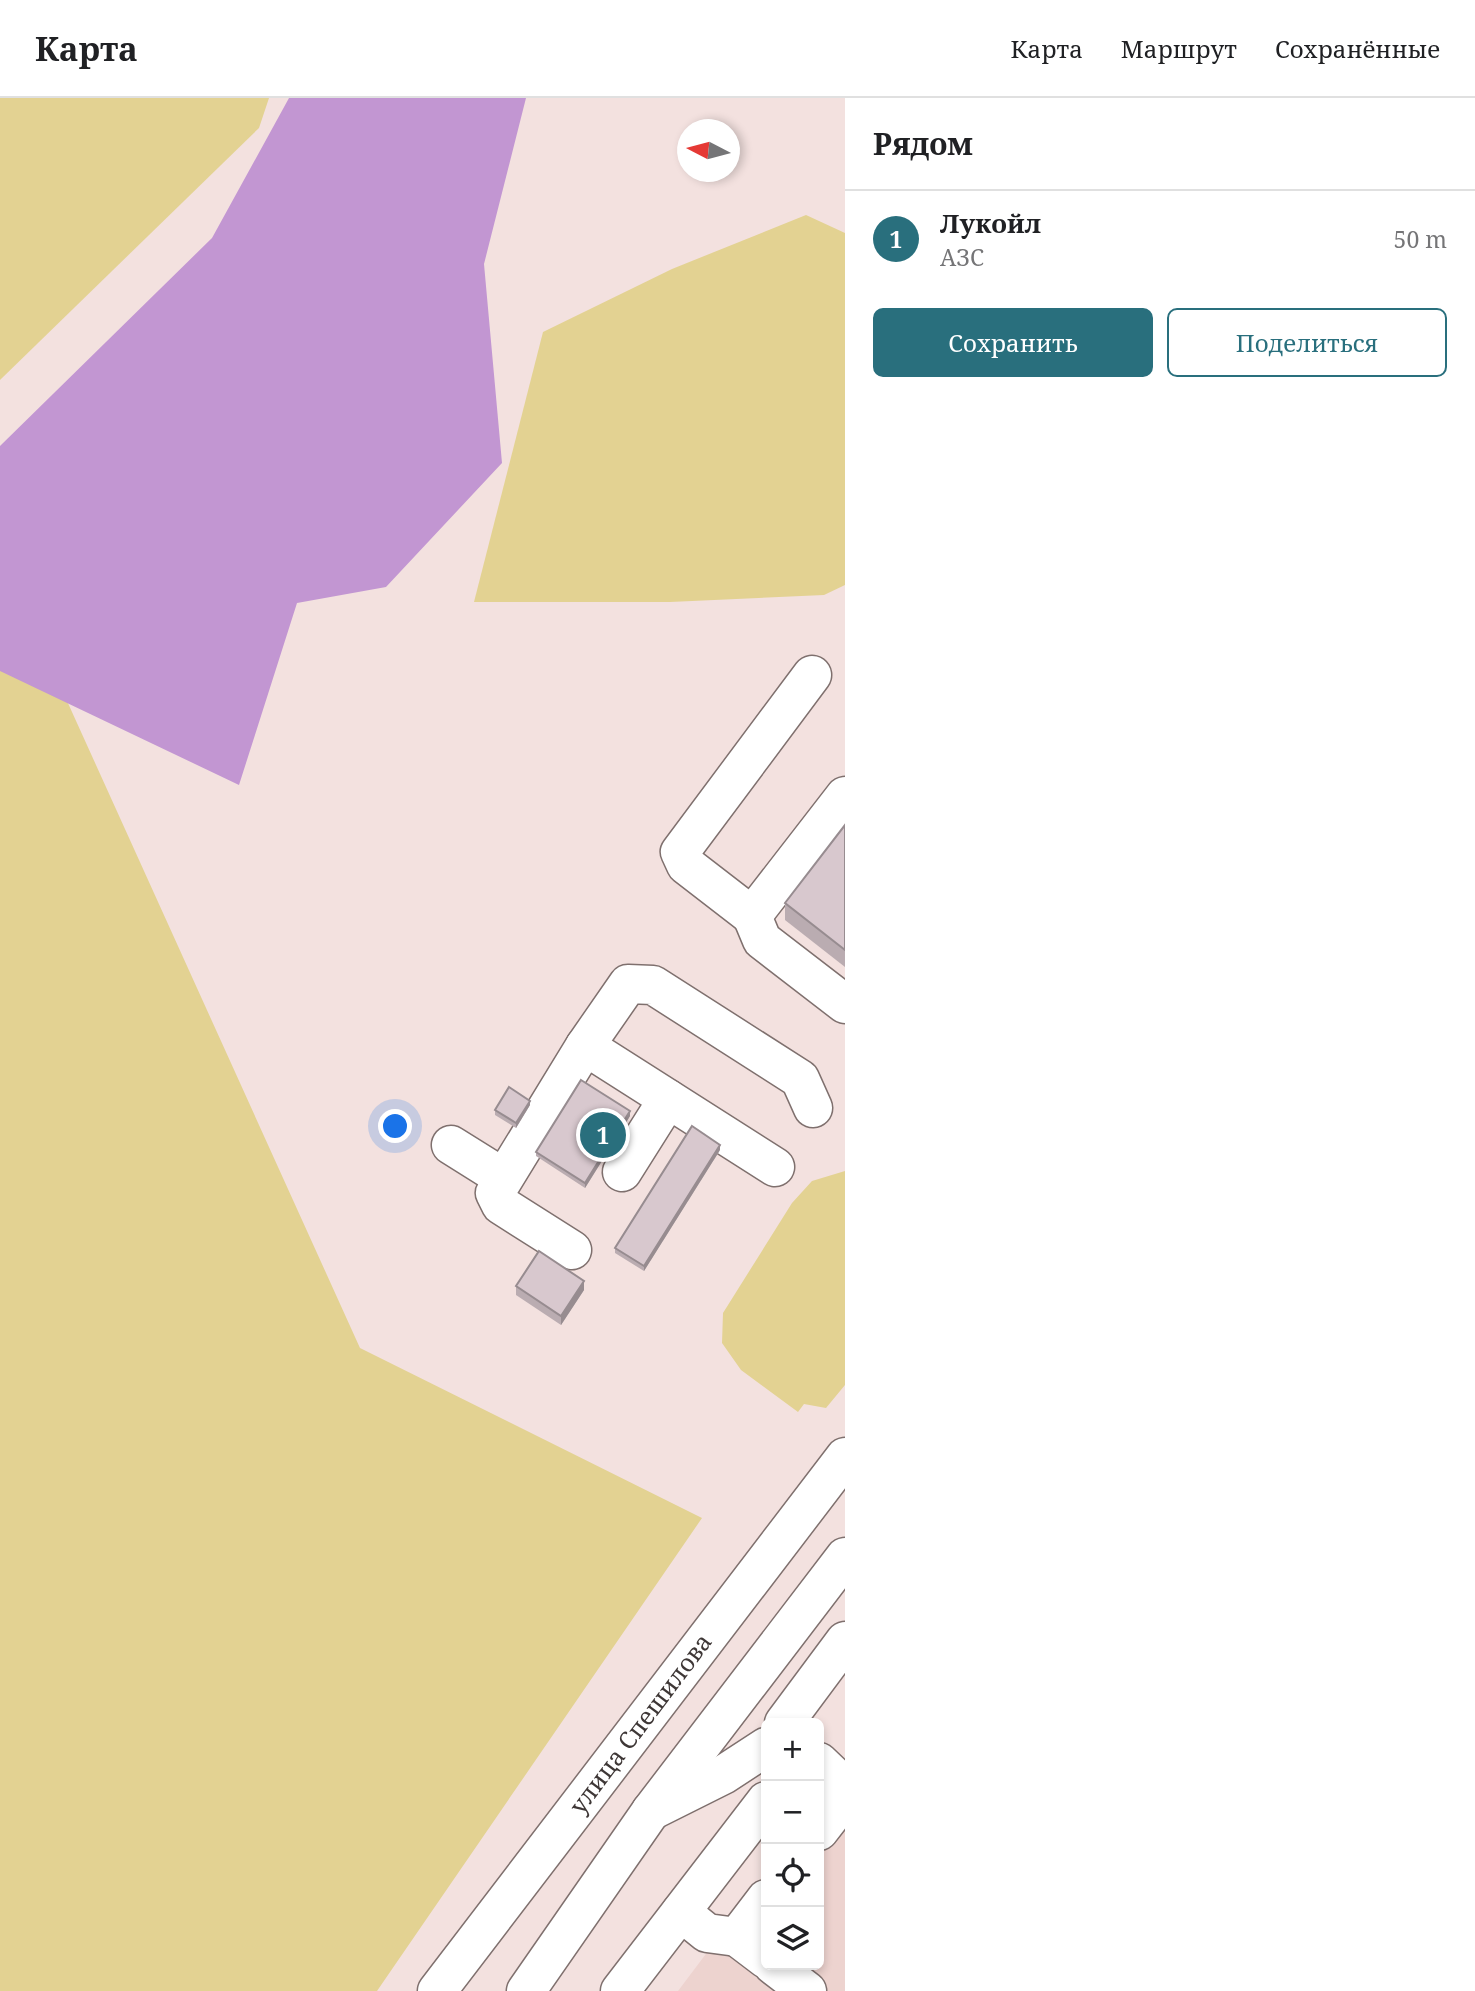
<!DOCTYPE html>
<html lang="ru">
<head>
<meta charset="utf-8">
<style>
	body { margin:0; font-family:"Noto Serif",serif; background:#f2f2f2; color:#202124 }
	.controls { position:absolute; right:21px; bottom:21px; display:grid; overflow:hidden; border-radius:10px; box-shadow:0 4px 10px #0003 }
	.controls button { width:63px; height:63px; display:grid; place-items:center; padding:0; border:0; border-bottom:2px solid #e0e0e0; background:#fff; color:#202124; font:35px sans-serif }
	.compass { position:absolute; left:677px; top:21px; width:63px; height:63px; border-radius:50%; background:#fff; box-shadow:0 4px 10px #0003; rotate:276deg }
	.you { position:absolute; left:396px; top:1029px; width:24px; height:24px; margin:-18px; border:5px solid #fff; border-radius:50%; background:#1a73e8; box-shadow:0 0 0 10px #1a73e833 }
	.badge { display:grid; place-items:center; width:46px; height:46px; border-radius:50%; background:#296f7d; color:#fff; font-size:23px; font-weight:700 }
	.pin { position:absolute; translate:-50% -50%; border:4px solid #fff; box-shadow:0 2px 7px #0006 }
	.list { margin:0; padding:0; list-style:none }
	h2 { display:flex; justify-content:space-between; align-items:center; height:91px; margin:0; padding:0 28px; font-size:30px }
	h2 small { font-size:23px; font-weight:400; color:#757577 }
	.list li { display:grid; grid-template-columns:46px 1fr auto; gap:21px; align-items:center; box-sizing:border-box; height:98px; padding:0 28px; border-top:2px solid #e0e0e0 }
	.list b { display:block; font-size:26px; white-space:nowrap }
	.list p { margin:0; font-size:23px; white-space:nowrap; color:#757577 }
	.list em { font-size:23px; font-style:normal; color:#757577 }
	.actions { display:flex; gap:14px; padding:21px 28px }
	.actions a { flex:1; padding:16px 0; border:2px solid #296f7d; border-radius:10px; text-align:center; font-size:24px; color:#296f7d }
	.actions .main { background:#296f7d; color:#fff }
	.icon { flex:none; width:38px; height:38px; fill:none; stroke:currentColor; stroke-width:2; stroke-linecap:round; stroke-linejoin:round }
	.map { position:relative; flex:none; width:845px; height:1893px; overflow:hidden }
	header { display:flex; align-items:center; gap:42px; box-sizing:border-box; height:98px; padding:0 35px; background:#fff; border-bottom:2px solid #e0e0e0 }
	header strong { font-size:33px }
	nav { display:flex; gap:38px; margin-inline-start:auto; font-size:24px }
	main { display:flex }
	aside { flex:1; background:#fff }
	.map>svg:first-child { display:block }
	.built { fill:#edd3cf }
	.green { fill:#e3d292 }
	.water { fill:#c296d2 }
	.lines { fill:none; stroke-linecap:round; stroke-linejoin:round }
	.minor-casing { stroke:#7f706e; stroke-width:41 }
	.major-casing { stroke:#7f706e; stroke-width:41 }
	.minor { stroke:#fff; stroke-width:38 }
	.major { stroke:#fff; stroke-width:38 }
	.wall { fill:#baacb1 }
	.shaded-wall { fill:#978c90 }
	.building { fill:#d8c8ce; stroke:#978c90; stroke-width:2 }
	.labels { text-anchor:middle; stroke-width:5; stroke-linejoin:round; paint-order:stroke }
	.street-label { font-size:24px; fill:#3e3736; stroke:#fff }
</style>
</head>
<body>
<header>
<strong>Карта</strong>
<nav><a>Карта</a><a>Маршрут</a><a>Сохранённые</a></nav>
</header>
<main>
<div class="map">
<svg width="845" height="1893" viewBox="0 0 845 1893">
	<rect width="100%" height="100%" fill="#f3e1df"/>
	<!-- built -->
	<path class="built" d="M845,1671V1893H678L766,1776V1867H819V1706Z"/>
	<!-- green -->
	<g class="green">
		<path d="M0,0H269L259,30L0,282Z"/>
		<path d="M806,117L845,135V487L824,497L670,504H474L543,234L672,171Z"/>
		<path d="M0,455L360,1250L702,1420L377,1893H0Z"/>
		<path d="M845,1073V1287L826,1310L804,1306L798,1314L741,1272L722,1245L723,1215L792,1105L812,1083Z"/>
	</g>
	<!-- water -->
	<path class="water" d="M289,0H526L484,166L502,365L386,489L297,505L239,687L0,573V348L212,140Z"/>
	<g class="lines">
		<defs>
			<g id="minor">
				<path d="M845,698L752,818L762,842L845,906"/>
				<path d="M752,818L686,767L680,754L812,577"/>
				<path d="M585,948L775,1069"/>
				<path d="M451,1047L502,1079"/>
				<path d="M622,1074L668,1001"/>
				<path d="M572,1152L501,1107L495,1095L585,948L628,886L653,887L800,981L813,1010"/>
				<path d="M784,1625L845,1543"/>
				<path d="M819,1664L843,1687L840,1706L819,1733"/>
				<path d="M651,1713L723,1677L766,1649"/>
				<path d="M766,1801L737,1839L766,1861"/>
				<path d="M681,1814L707,1835L737,1839"/>
				<path d="M773,1867L807,1893"/>
				<path d="M620,1893L766,1703"/>
			</g>
			<g id="major">
				<path d="M437,1893L845,1359"/>
				<path d="M526,1893L651,1713L845,1459"/>
			</g>
		</defs>
		<!-- minor casing -->
		<use href="#minor" class="minor-casing"/>
		<!-- major casing -->
		<use href="#major" class="major-casing"/>
		<!-- minor -->
		<use href="#minor" class="minor"/>
		<!-- major -->
		<use href="#major" class="major"/>
	</g>
	<!-- wall -->
	<g class="wall">
		<path d="M845,727V869L785,822V805Z"/>
		<path d="M530,1007L516,1030L495,1017V1012Z"/>
		<path d="M630,1018L585,1090L536,1058V1054Z"/>
		<path d="M720,1052L644,1173L615,1155V1150Z"/>
		<path d="M516,1188L584,1192L561,1227L516,1197Z"/>
	</g>
	<!-- shaded-wall -->
	<g class="shaded-wall">
		<path d="M530,1003V1007L516,1030V1025Z"/>
		<path d="M630,1013V1018L585,1090V1085Z"/>
		<path d="M720,1047V1052L644,1173V1168Z"/>
		<path d="M584,1183V1192L561,1227V1218Z"/>
	</g>
	<!-- building -->
	<g class="building">
		<path d="M845,727V852L785,805Z"/>
		<path d="M581,982L630,1013L585,1085L536,1054Z"/>
		<path d="M509,989L530,1003L516,1025L495,1012Z"/>
		<path d="M692,1028L720,1047L644,1168L615,1150Z"/>
		<path d="M539,1153L584,1183L561,1218L516,1188Z"/>
	</g>
	<g class="labels">
		<!-- street labels -->
		<g class="street-label">
			<text transform="translate(641 1626) rotate(-53)" y="8">улица Спешилова</text>
		</g>
	</g>
</svg>
<div class="controls">
<button>+</button>
<button>−</button>
<button><svg class="icon" aria-label="locate" viewBox="0 0 24 24"><circle cx="12" cy="12" r="6"/><path d="M12 2v4M12 18v4M2 12h4M18 12h4"/></svg></button>
<button><svg class="icon" aria-label="layers" viewBox="0 0 24 24"><path d="M12 4l9 5-9 5-9-5zM3 14l9 5 9-5"/></svg></button>
</div>
<svg class="compass" viewBox="-18 -18 36 36"><path d="M0-13l5 13h-10z" fill="#e53935"/><path d="M0 13l5-13h-10z" fill="#757577"/></svg>
<div class="you"></div>
<div class="pin badge" style="left:603px;top:1037px">1</div>
</div>
<aside>
<h2>Рядом<small></small></h2>
<ul class="list">
<li><span class="badge">1</span><div><b>Лукойл</b><p>АЗС</p></div><em>50 m</em></li>
</ul>
<div class="actions"><a class="main">Сохранить</a><a>Поделиться</a></div>
</aside>
</main>
</body>
</html>
